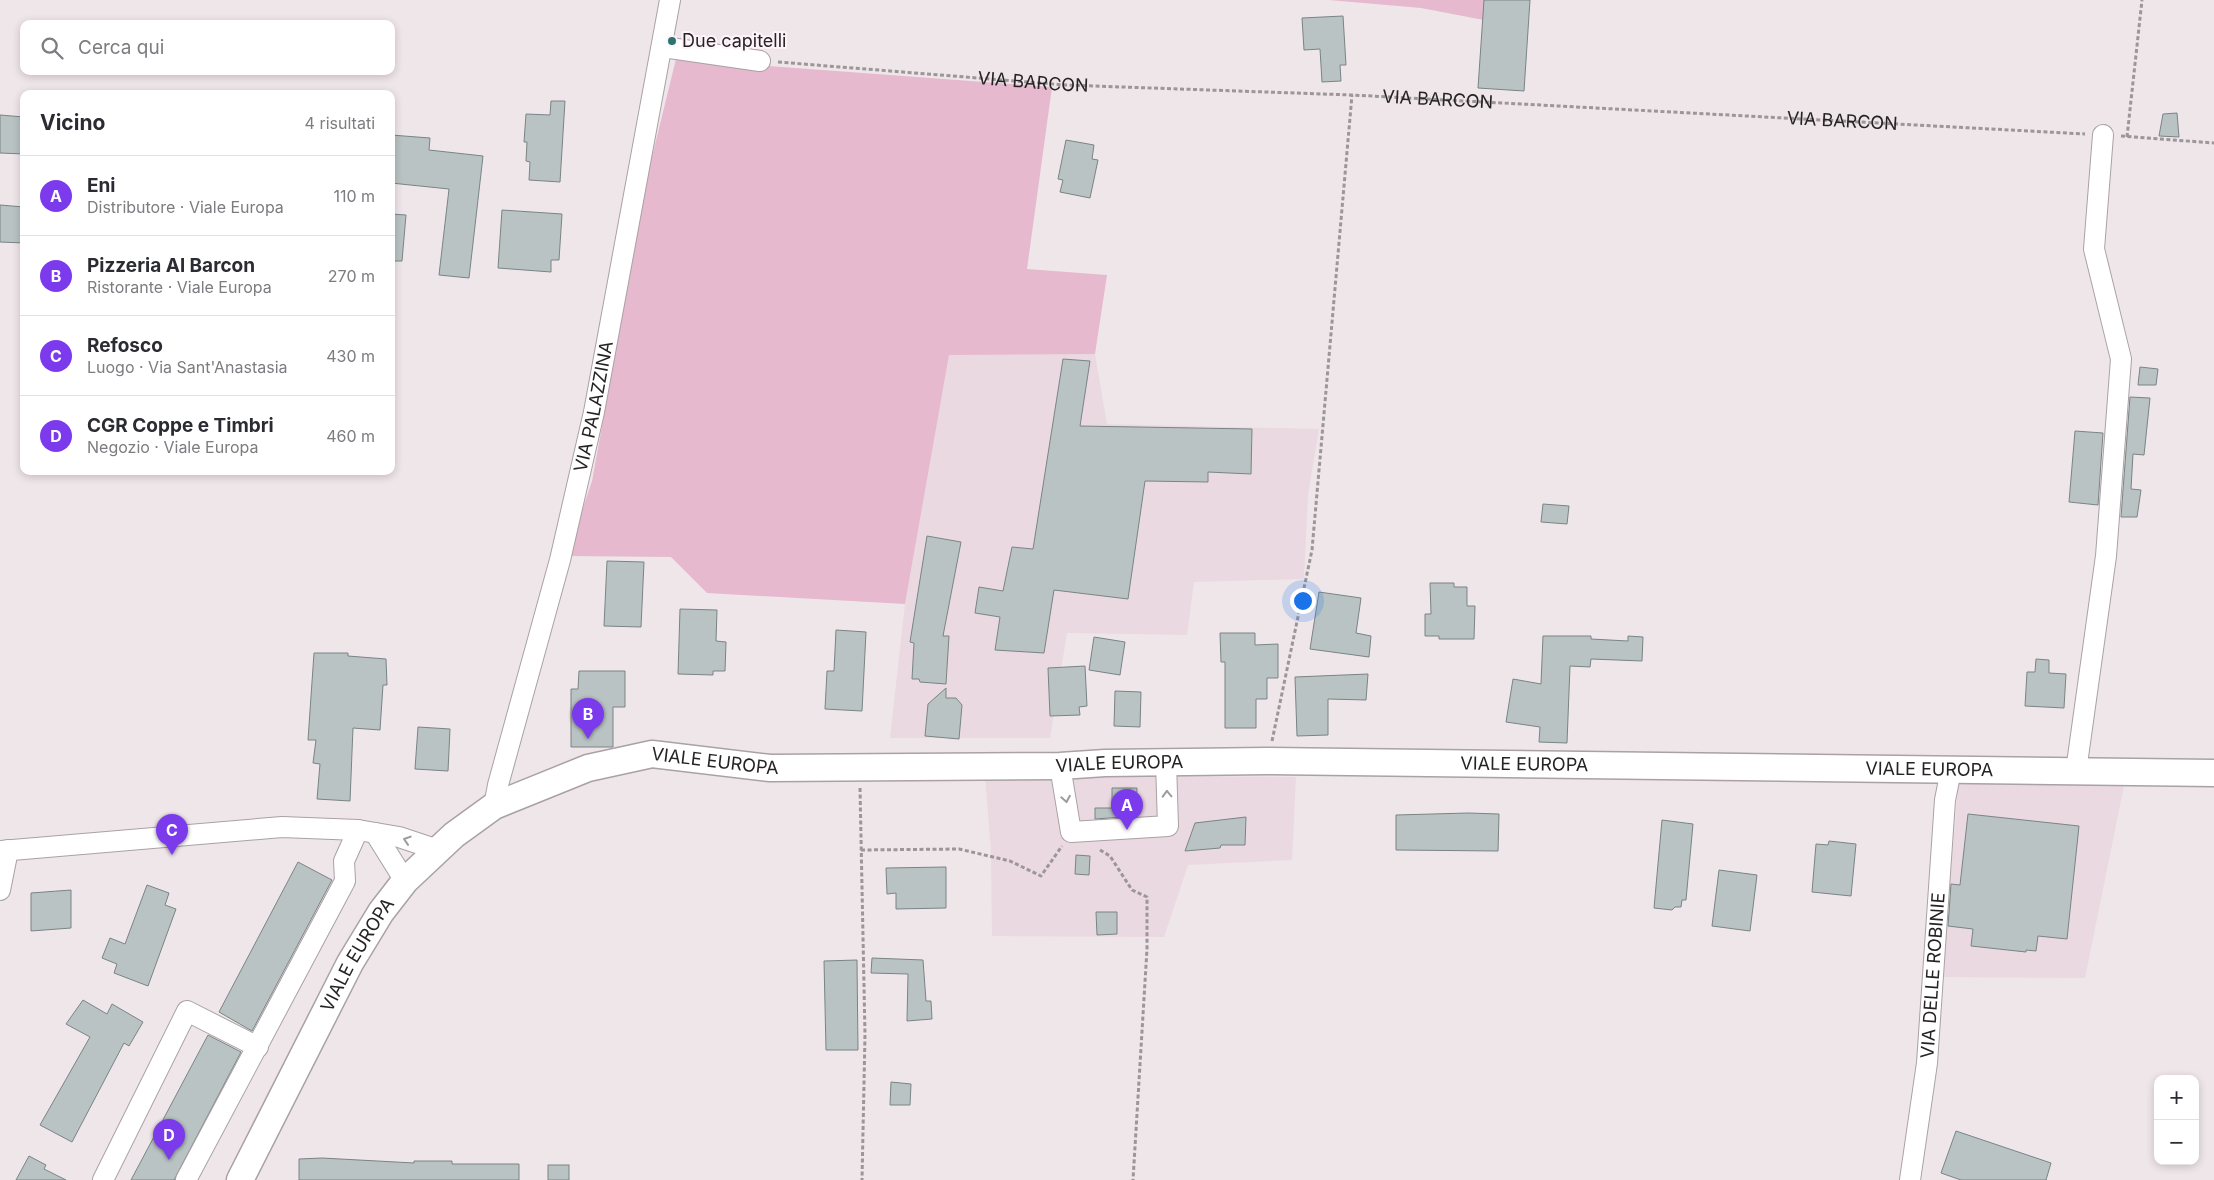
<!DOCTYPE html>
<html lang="it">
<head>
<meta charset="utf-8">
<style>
	body { margin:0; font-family:Inter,sans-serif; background:#f7f7f7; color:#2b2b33 }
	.controls { position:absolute; right:15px; bottom:15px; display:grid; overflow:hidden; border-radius:10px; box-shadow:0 2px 8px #0003 }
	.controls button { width:45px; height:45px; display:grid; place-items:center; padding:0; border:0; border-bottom:1px solid #e1e1e2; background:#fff; color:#2b2b33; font:25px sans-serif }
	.you { position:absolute; left:1302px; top:600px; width:18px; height:18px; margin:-12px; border:4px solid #fff; border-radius:50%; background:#1a73e8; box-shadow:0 0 0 8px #1a73e833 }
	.badge { display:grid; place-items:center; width:32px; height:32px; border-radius:50%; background:#7c3aed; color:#fff; font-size:16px; font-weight:700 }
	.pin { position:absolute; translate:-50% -41px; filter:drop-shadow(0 1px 2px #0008) }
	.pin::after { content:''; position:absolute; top:26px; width:18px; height:15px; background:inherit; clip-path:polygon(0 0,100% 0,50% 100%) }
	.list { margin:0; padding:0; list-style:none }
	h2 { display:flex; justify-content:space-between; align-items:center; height:65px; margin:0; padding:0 20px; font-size:21px }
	h2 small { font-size:16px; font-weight:400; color:#7c7c81 }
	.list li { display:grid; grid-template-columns:32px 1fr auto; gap:15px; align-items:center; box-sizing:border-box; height:80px; padding:0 20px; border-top:1px solid #e1e1e2 }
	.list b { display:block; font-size:19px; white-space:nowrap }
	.list p { margin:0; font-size:16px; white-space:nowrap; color:#7c7c81 }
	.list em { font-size:16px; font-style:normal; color:#7c7c81 }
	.icon { flex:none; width:28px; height:28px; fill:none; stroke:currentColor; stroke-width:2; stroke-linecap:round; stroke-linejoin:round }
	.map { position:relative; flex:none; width:2214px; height:1180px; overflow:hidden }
	.search { position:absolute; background:#fff; box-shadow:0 2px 8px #0003; left:20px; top:20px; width:375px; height:55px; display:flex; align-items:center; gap:12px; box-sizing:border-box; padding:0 18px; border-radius:10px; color:#7c7c81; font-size:19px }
	.panel { position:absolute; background:#fff; box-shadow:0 2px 8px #0003; left:20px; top:90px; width:375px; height:385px; border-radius:10px }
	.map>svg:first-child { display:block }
	.built { fill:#ead9e0 }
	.green { fill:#e6b9ce }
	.building { fill:#b9c3c3; stroke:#7a8484 }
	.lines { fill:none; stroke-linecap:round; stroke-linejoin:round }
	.minor-casing { stroke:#a9a1a4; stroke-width:22 }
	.major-casing { stroke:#a9a1a4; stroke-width:29 }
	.path { stroke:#9c9698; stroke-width:3; stroke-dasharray:4 2.5; stroke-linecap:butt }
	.minor { stroke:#fff; stroke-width:20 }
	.major { stroke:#fff; stroke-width:26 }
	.oneway { stroke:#9d9c9c }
	.poi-dot { fill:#2a7473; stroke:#fdf3f8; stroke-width:2 }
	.labels { text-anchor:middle; stroke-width:4; stroke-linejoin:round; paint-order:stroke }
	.poi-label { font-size:18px; fill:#262324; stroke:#fdf3f8; text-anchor:start }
	.street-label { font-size:18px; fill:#262324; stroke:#fdf3f8 }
</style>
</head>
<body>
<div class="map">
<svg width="2214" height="1180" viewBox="0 0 2214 1180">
	<rect width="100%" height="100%" fill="#efe6ea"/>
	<!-- built -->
	<g class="built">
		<path d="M949,354H1095L1107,424L1319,429L1308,495L1304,579L1194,582L1187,635L1067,633L1050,738H890L905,604Z"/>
		<path d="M2127,771L2085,978L1942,977L1959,776Z"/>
		<path d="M985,775L1296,777L1292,860L1188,865L1164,937L992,936L991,852Z"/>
	</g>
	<!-- green -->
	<g class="green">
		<path d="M1329,0H1490L1489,21L1421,8Z"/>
		<path d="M676,59L1052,87L1027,269L1107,275L1095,354L949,355L905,604L707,593L671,557L567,556L592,481L649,169Z"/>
	</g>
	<!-- building -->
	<g class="building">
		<path d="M1484,0H1530L1524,91L1478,88Z"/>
		<path d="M1343,16L1346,65H1340L1341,81L1322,82L1320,49L1304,50L1302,18Z"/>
		<path d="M551,101H565L560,182L529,180L530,162L526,161L527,142H524L526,114L550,115Z"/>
		<path d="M2177,113L2179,137L2159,136L2163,114Z"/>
		<path d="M0,115L24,117V154L0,153Z"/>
		<path d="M391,135L430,138L429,150L483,156L469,278L439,275L449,189L391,183Z"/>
		<path d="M1066,140L1094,145L1092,159L1098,160L1090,198L1060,192L1063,180L1058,179Z"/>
		<path d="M0,205L24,207V243L0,242Z"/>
		<path d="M502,210L562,214L559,260H551V272L498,268Z"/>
		<path d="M391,214L406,215L402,261H391Z"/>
		<path d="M1063,359L1090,361L1080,426L1252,429L1251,474L1208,472V482L1145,481L1128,599L1054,590L1044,653L995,650L1000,617L975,613L979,587L1003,591L1012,547L1033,549Z"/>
		<path d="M2140,367L2158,369L2156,385H2138Z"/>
		<path d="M2130,397L2150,398L2144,455L2133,454L2131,489L2141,490L2137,517H2121Z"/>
		<path d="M2075,431L2103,433L2098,505L2069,502Z"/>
		<path d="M1543,504L1569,506L1567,524L1541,522Z"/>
		<path d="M927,536L961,542L943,636H949L946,684L920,682L919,679H912L914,643L910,642Z"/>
		<path d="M607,561L644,562L641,627L604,626Z"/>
		<path d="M1430,583H1454V587H1467V606H1475L1474,639H1439V636H1425V614H1431Z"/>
		<path d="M1319,592L1361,598L1356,633L1371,636L1369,657L1310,649Z"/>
		<path d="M680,609L717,610L716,641L726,642L725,671H713V675L678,674Z"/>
		<path d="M836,630L866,632L862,711L825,709L827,671H834Z"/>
		<path d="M1220,633H1255V645L1278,644V678H1267V699H1256V728H1225V662H1221Z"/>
		<path d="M1543,636H1591V639L1628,641V636L1643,637L1642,661L1591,659L1590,667L1570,666L1567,743L1539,742L1540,727L1506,722L1513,679L1541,684Z"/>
		<path d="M1094,637L1125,642L1120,675L1089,670Z"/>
		<path d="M314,653H348V656L386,659L387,685H383L380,730L353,728L350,801L317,799L320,764L313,763L316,740H308Z"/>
		<path d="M2036,659L2049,660V673L2066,674L2064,708L2025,706L2027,672H2035Z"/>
		<path d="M1085,666L1087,706L1079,707L1080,715L1050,716L1048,668Z"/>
		<path d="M579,671H625V707H613V747H571V689H578Z"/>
		<path d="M1368,674L1366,700L1328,699V735L1297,736L1295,677Z"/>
		<path d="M946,688V698H956L962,705L959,739L925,736L928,704Z"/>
		<path d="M1115,691L1141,692L1140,727L1114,726Z"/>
		<path d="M418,727L450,729L448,771L415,769Z"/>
		<path d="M1112,788H1137L1136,816L1095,819V808H1112Z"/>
		<path d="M1468,813L1499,814L1498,851L1396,850V815Z"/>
		<path d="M1968,814L2079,826L2067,939L2038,936L2036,951L2026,950V952L1971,946L1973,929L1948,926L1951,884L1960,885Z"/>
		<path d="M1246,817L1245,845H1221L1220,848L1185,851L1195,823Z"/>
		<path d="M1662,820L1693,824L1686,900H1682L1681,907H1675L1672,910L1654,908Z"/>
		<path d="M1829,841L1856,844L1851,896L1812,892L1816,844L1828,845Z"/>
		<path d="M1076,855L1090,856L1089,875L1075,874Z"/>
		<path d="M298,862L332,880L252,1031L219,1012Z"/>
		<path d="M946,867V908L896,909V893L887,894L886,868Z"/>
		<path d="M1719,870L1757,875L1750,931L1712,926Z"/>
		<path d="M147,885L169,893L165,905L176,909L148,986L114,973L117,964L102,958L110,938L125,944Z"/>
		<path d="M71,890V928L31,931V893Z"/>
		<path d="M1096,912H1117V934L1097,935Z"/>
		<path d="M872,958L923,960L926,1001H931L932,1019L907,1021L908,974L871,973Z"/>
		<path d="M857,960L858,1050H826L824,961Z"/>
		<path d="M83,1000L107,1014L112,1004L143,1022L129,1046L124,1043L72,1142L40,1125L90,1037L66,1024Z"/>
		<path d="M208,1035L241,1052L174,1180H131Z"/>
		<path d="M891,1082L911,1084L910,1105H890Z"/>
		<path d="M1956,1131L2051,1163L2046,1180H1961L1941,1173Z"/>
		<path d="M29,1156L46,1165L44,1169L66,1180H16Z"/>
		<path d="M322,1158L414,1163V1161H452V1164H519V1180H299V1159Z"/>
		<rect x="548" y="1165" width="21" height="15"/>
	</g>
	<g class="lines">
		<defs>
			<g id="minor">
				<path d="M663,47L760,61"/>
				<path d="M1060,766L1071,832L1168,826L1166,762"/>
				<path d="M2076,771L2106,556L2121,359L2094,249L2103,135"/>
				<path id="s2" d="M494,806L498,785L560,560L594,412L670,0"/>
				<path d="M375,833L405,881"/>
				<path d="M0,851L282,827L358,830L399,837L438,850"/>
				<path d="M0,890L8,850"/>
				<path d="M103,1180L187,1011L258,1047"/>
				<path d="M186,1180L345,881L344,861L358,830"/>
				<path id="s3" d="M1910,1180L1927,1063L1945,800L1951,770"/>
			</g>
			<g id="major">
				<path id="s4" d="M240,1180L350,963L381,912L405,881L438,850L454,835L494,806L588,768L652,754L770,768L1060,766L1105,763L1268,761L2214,773"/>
			</g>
		</defs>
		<!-- minor casing -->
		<use href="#minor" class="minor-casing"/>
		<!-- major casing -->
		<use href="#major" class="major-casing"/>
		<!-- path -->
		<g class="path">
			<path id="s1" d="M778,62L1065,85L1352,95L2085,134"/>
			<path d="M2121,136L2214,143"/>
			<path d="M2127,137L2142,0"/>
			<path d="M1272,741L1312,550L1352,95"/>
			<path d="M860,788L865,1035L862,1180"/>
			<path d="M861,850L959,849L1010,861L1041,876L1062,846"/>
			<path d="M1100,850L1110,856L1132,890L1147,897V949L1133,1180"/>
		</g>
		<!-- minor -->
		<use href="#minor" class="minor"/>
		<!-- major -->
		<use href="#major" class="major"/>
	</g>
	<!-- one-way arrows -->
	<defs><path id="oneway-chevron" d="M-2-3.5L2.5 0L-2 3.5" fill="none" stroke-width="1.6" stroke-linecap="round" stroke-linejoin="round" transform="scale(1.25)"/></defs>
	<g class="oneway">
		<use href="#oneway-chevron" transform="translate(1167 794) rotate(-92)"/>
		<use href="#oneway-chevron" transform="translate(1066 799) rotate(80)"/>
		<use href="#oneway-chevron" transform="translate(407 840) rotate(-162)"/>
	</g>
	<!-- markers -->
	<circle class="poi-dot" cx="672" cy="41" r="5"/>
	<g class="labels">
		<!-- poi labels -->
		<g class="poi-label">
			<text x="682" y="47">Due capitelli</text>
		</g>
		<!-- street labels -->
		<g class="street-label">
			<text dy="6" stroke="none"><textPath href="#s1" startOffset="256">VIA BARCON</textPath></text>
			<text dy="6" stroke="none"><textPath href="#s1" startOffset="661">VIA BARCON</textPath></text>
			<text dy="6" stroke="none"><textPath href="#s1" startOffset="1066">VIA BARCON</textPath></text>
			<text dy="6" stroke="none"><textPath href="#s2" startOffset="412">VIA PALAZZINA</textPath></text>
			<text dy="6" stroke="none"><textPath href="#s4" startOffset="689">VIALE EUROPA</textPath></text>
			<text dy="6" stroke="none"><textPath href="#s4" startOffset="1094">VIALE EUROPA</textPath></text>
			<text dy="6" stroke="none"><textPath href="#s4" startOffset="1499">VIALE EUROPA</textPath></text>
			<text dy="6" stroke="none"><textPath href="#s4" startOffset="1904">VIALE EUROPA</textPath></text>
			<text dy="6" stroke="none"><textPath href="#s4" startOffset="254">VIALE EUROPA</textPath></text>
			<text dy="6" stroke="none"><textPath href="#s3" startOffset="206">VIA DELLE ROBINIE</textPath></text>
		</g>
	</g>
</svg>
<div class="controls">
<button>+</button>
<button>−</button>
</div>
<div class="you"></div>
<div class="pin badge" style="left:1127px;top:830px">A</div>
<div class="pin badge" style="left:588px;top:739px">B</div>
<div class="pin badge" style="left:172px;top:855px">C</div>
<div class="pin badge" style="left:169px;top:1160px">D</div>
<div class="search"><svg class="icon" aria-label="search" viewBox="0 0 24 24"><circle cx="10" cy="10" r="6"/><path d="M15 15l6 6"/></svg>Cerca qui</div>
<section class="panel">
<h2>Vicino<small>4 risultati</small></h2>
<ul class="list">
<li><span class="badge">A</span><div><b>Eni</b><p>Distributore · Viale Europa</p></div><em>110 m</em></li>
<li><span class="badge">B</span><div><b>Pizzeria Al Barcon</b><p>Ristorante · Viale Europa</p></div><em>270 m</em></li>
<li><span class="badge">C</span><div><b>Refosco</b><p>Luogo · Via Sant'Anastasia</p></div><em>430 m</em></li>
<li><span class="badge">D</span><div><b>CGR Coppe e Timbri</b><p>Negozio · Viale Europa</p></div><em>460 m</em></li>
</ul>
</section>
</div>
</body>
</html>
